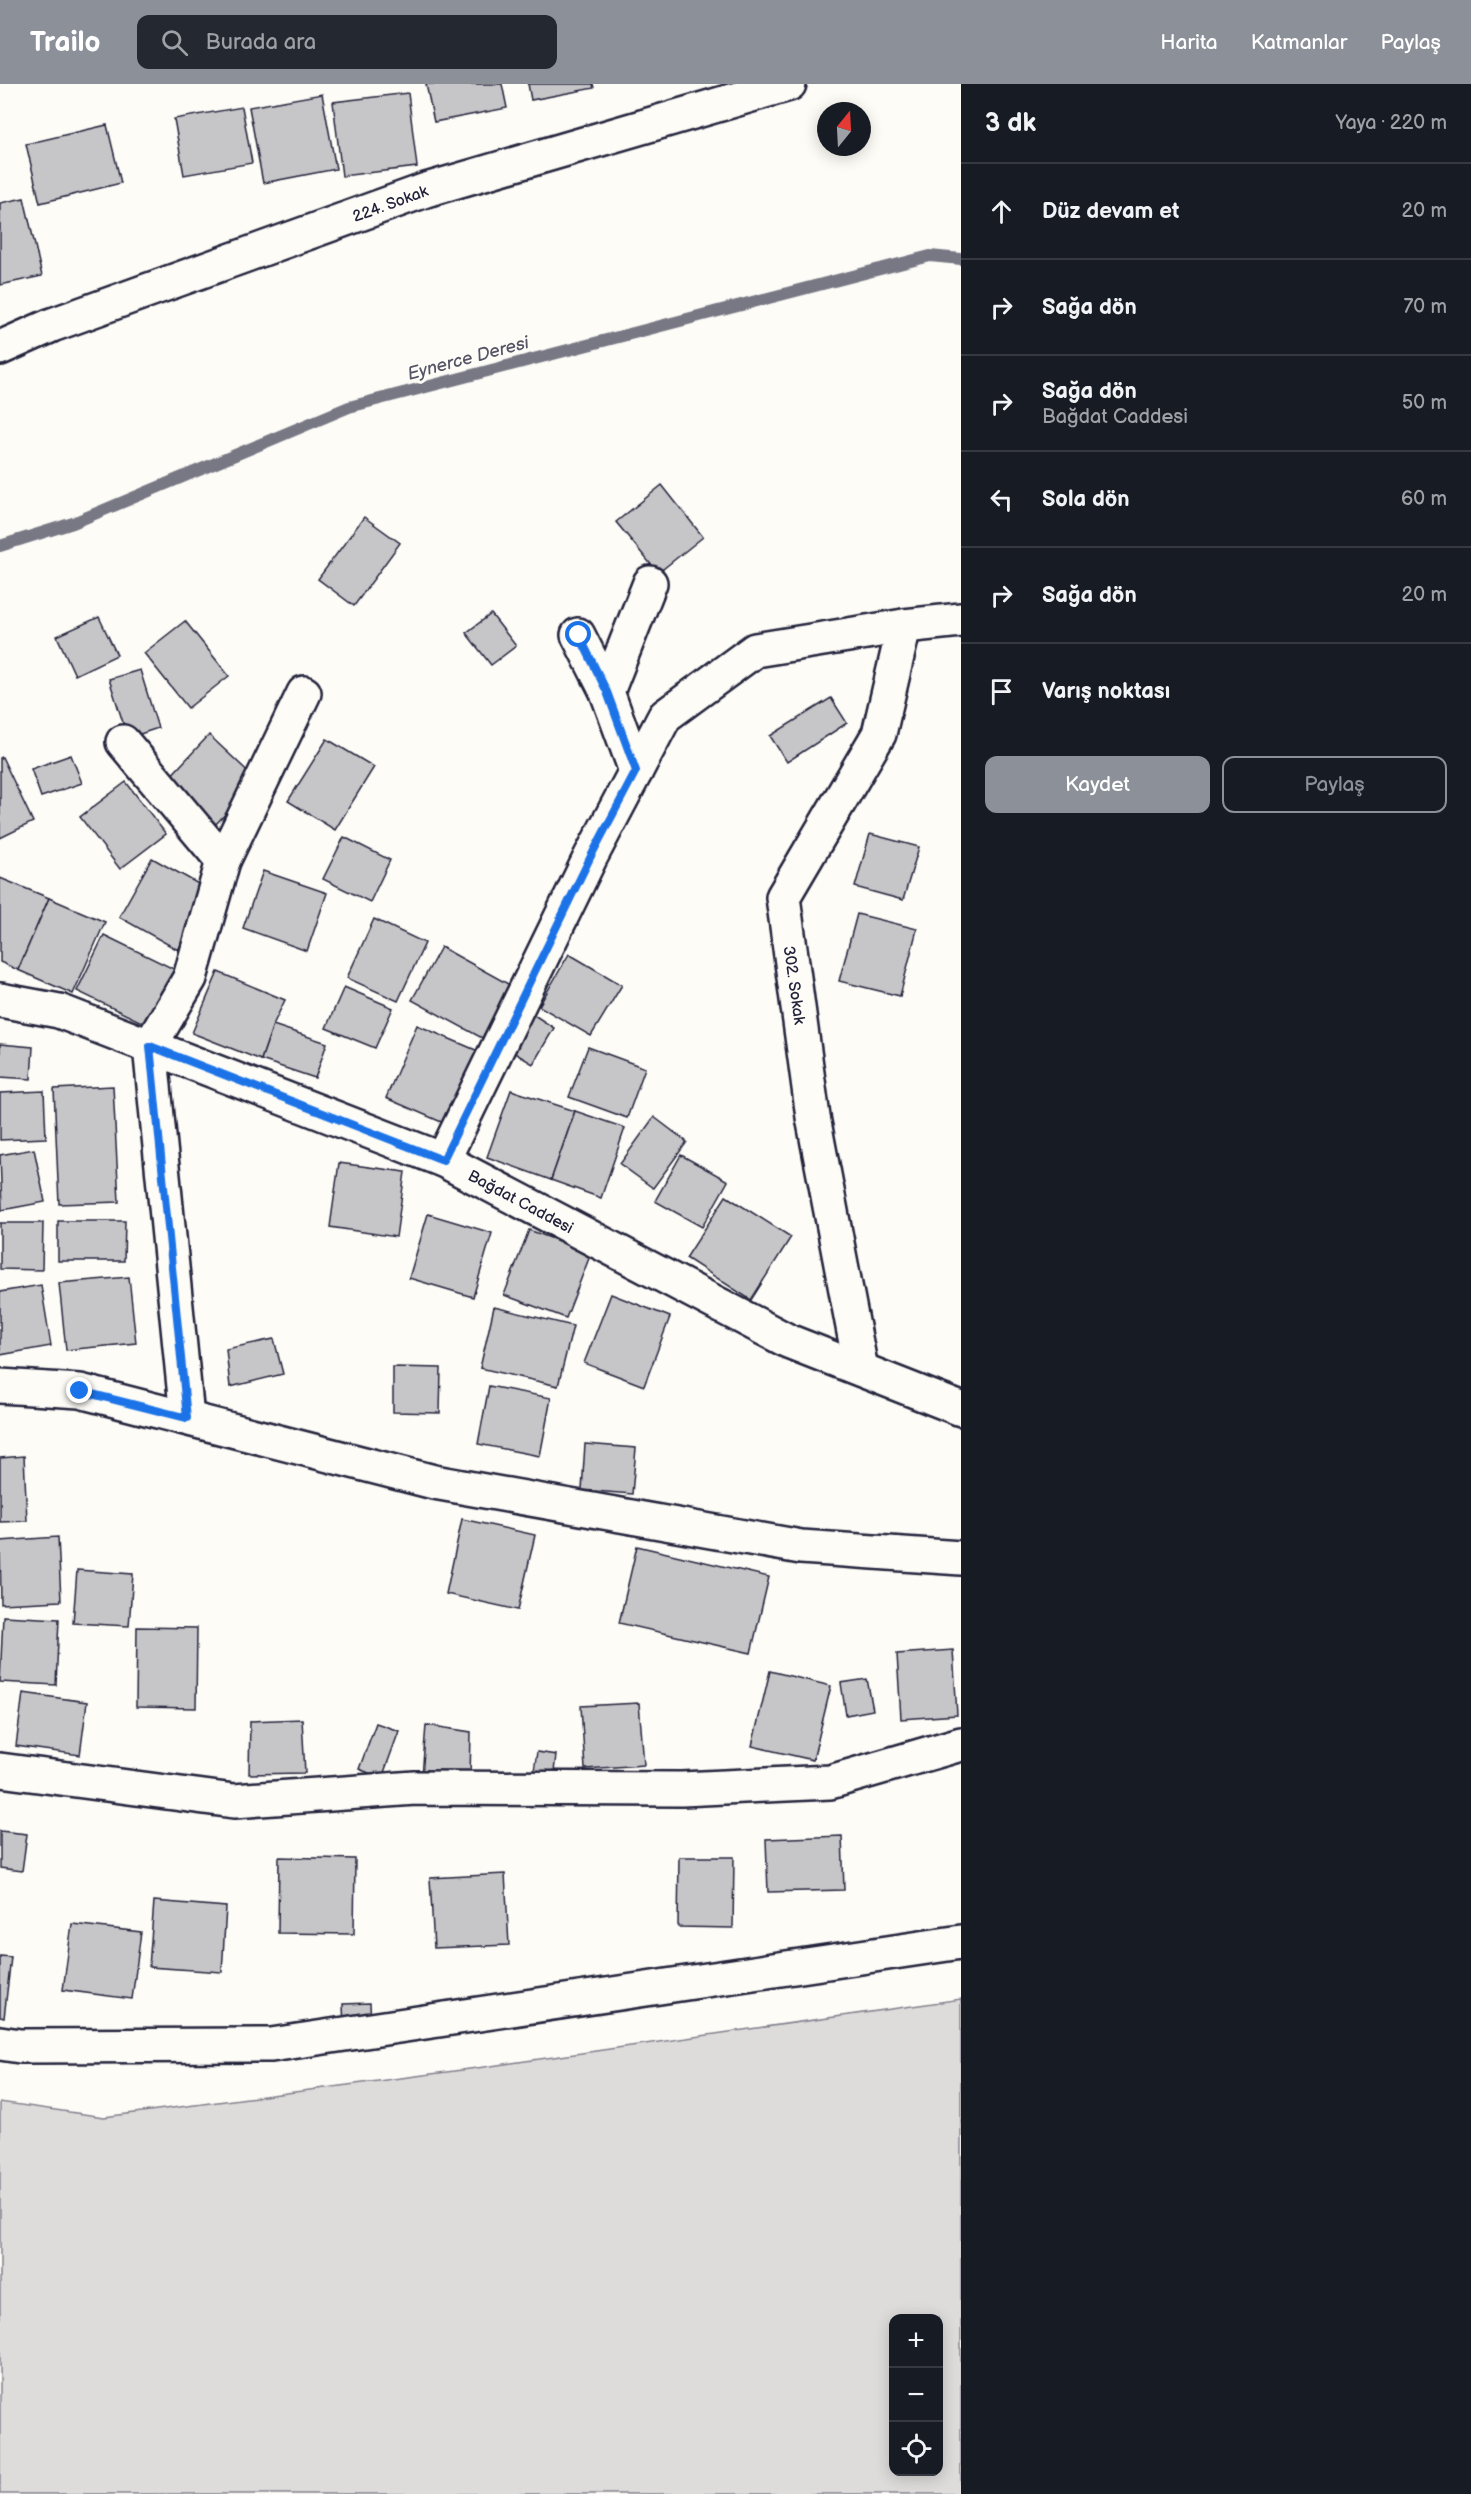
<!DOCTYPE html>
<html lang="tr">
<head>
<meta charset="utf-8">
<style>
	body { margin:0; font-family:"Balsamiq Sans",sans-serif; background:#242831; color:#f1f3f6 }
	.controls { position:absolute; right:18px; bottom:18px; display:grid; overflow:hidden; border-radius:12px; box-shadow:0 3px 15px #0003 }
	.controls button { width:54px; height:54px; display:grid; place-items:center; padding:0; border:0; border-bottom:2px solid #363941; background:#171b24; color:#f1f3f6; font:30px sans-serif }
	.compass { position:absolute; left:817px; top:18px; width:54px; height:54px; border-radius:50%; background:#171b24; box-shadow:0 3px 15px #0003; rotate:18deg }
	.stop { position:absolute; width:18px; height:18px; margin:-14px; border:4px solid #1a73e8; border-radius:50%; background:#fff }
	.stop.end { background:#1a73e8; border-color:#fff; box-shadow:0 2px 6px #0008 }
	.list { margin:0; padding:0; list-style:none }
	h2 { display:flex; justify-content:space-between; align-items:center; height:78px; margin:0; padding:0 24px; font-size:26px }
	h2 small { font-size:20px; font-weight:400; color:#9ea1a6 }
	.list li { display:grid; grid-template-columns:39px 1fr auto; gap:18px; align-items:center; box-sizing:border-box; height:96px; padding:0 24px; border-top:2px solid #363941 }
	.list b { display:block; font-size:22px; white-space:nowrap }
	.list p { margin:0; font-size:20px; white-space:nowrap; color:#9ea1a6 }
	.list em { font-size:20px; font-style:normal; color:#9ea1a6 }
	.actions { display:flex; gap:12px; padding:18px 24px }
	.actions a { flex:1; padding:14px 0; border:2px solid #8c9099; border-radius:12px; text-align:center; font-size:21px; color:#8c9099 }
	.actions .main { background:#8c9099; color:#fff }
	.icon { flex:none; width:33px; height:33px; fill:none; stroke:currentColor; stroke-width:2; stroke-linecap:round; stroke-linejoin:round }
	.map { position:relative; flex:none; width:961px; height:2410px; overflow:hidden }
	header { display:flex; align-items:center; gap:36px; box-sizing:border-box; height:84px; padding:0 30px; background:#8c9099; color:#fff }
	header strong { font-size:28px }
	nav { display:flex; gap:33px; margin-inline-start:auto; font-size:21px }
	.search { width:420px; height:54px; background:#242831; display:flex; align-items:center; gap:15px; box-sizing:border-box; padding:0 21px; border-radius:12px; color:#9ea1a6; font-size:22px }
	main { display:flex }
	aside { flex:1; background:#171b24 }
	.map>svg:first-child { display:block }
	.green { fill:#dddcdb; stroke:#807f8b; stroke-width:1.5; fill-rule:evenodd }
	.lines { fill:none; stroke-linecap:round; stroke-linejoin:round }
	.stream { stroke:#787885; stroke-width:12 }
	.building { fill:#c6c6c8; stroke:#22223b; stroke-width:1.5 }
	.minor-casing { stroke:#22223b; stroke-width:38 }
	.secondary-casing { stroke:#22223b; stroke-width:38 }
	.minor { stroke:#fdfcf7; stroke-width:33 }
	.secondary { stroke:#fdfcf7; stroke-width:33 }
	.route { stroke:#1a73e8; stroke-width:8 }
	.labels { text-anchor:middle; stroke-width:6; stroke-linejoin:round; paint-order:stroke }
	.street-label { font-size:16px; fill:#22223b; stroke:#fdfcf7 }
	.water-label { font-size:18px; font-style:italic; fill:#545466; stroke:#fdfcf7 }
</style>
</head>
<body>
<header>
<strong>Trailo</strong>
<div class="search"><svg class="icon" aria-label="search" viewBox="0 0 24 24"><circle cx="10" cy="10" r="6"/><path d="M15 15l6 6"/></svg>Burada ara</div>
<nav><a>Harita</a><a>Katmanlar</a><a>Paylaş</a></nav>
</header>
<main>
<div class="map">
<svg width="961" height="2410" viewBox="0 0 961 2410">
	<rect width="100%" height="100%" fill="#fdfcf7"/>
	<filter id="ink" filterUnits="userSpaceOnUse"><feTurbulence type="fractalNoise" baseFrequency=".0167" numOctaves="2"/><feDisplacementMap in="SourceGraphic" scale="12" xChannelSelector="R" yChannelSelector="G"/><feConvolveMatrix kernelMatrix="1 2 1 2 8 2 1 2 1" color-interpolation-filters="sRGB"/></filter>
	<g filter="url(#ink)">
		<!-- green -->
		<path class="green" d="M961,1915V2410H0V2018L104,2033L477,1984ZM894,2234H938V2388H894Z"/>
		<g class="lines">
			<!-- stream -->
			<path class="stream" d="M0,462L73,439L349,323L930,172L961,175"/>
		</g>
		<!-- building -->
		<g class="building">
			<path d="M426,0H502L507,24L434,38Z"/>
			<path d="M528,0H593L594,4L531,16Z"/>
			<path d="M408,9L417,83L342,92L333,18Z"/>
			<path d="M322,10L336,85L263,99L249,23Z"/>
			<path d="M242,23L252,79L184,91L174,35Z"/>
			<path d="M107,41L121,99L40,119L26,60Z"/>
			<path d="M24,114L42,192L0,201V119Z"/>
			<path d="M662,401L703,453L658,489L616,438Z"/>
			<path d="M364,433L400,459L354,522L318,495Z"/>
			<path d="M491,530L516,562L491,581L466,549Z"/>
			<path d="M99,533L117,571L75,591L57,552Z"/>
			<path d="M185,537L229,592L188,624L144,569Z"/>
			<path d="M140,586L158,644L128,654L109,595Z"/>
			<path d="M831,614L847,639L787,678L770,652Z"/>
			<path d="M209,651L257,696L216,740L167,696Z"/>
			<path d="M327,655L374,683L335,746L288,717Z"/>
			<path d="M71,671L82,699L41,713L31,685Z"/>
			<path d="M2,673L33,738L0,754V674Z"/>
			<path d="M126,698L166,750L120,785L80,733Z"/>
			<path d="M870,750L919,763L903,816L855,803Z"/>
			<path d="M344,753L390,776L370,818L323,795Z"/>
			<path d="M152,774L211,807L178,866L119,833Z"/>
			<path d="M263,787L327,809L307,867L243,844Z"/>
			<path d="M0,794L49,814L18,886L0,878Z"/>
			<path d="M49,814L105,838L73,910L18,886Z"/>
			<path d="M857,830L917,845L900,912L839,897Z"/>
			<path d="M374,835L425,859L398,917L347,894Z"/>
			<path d="M104,851L180,888L154,944L77,907Z"/>
			<path d="M441,863L510,901L482,954L412,916Z"/>
			<path d="M569,870L622,901L591,952L539,922Z"/>
			<path d="M218,888L285,916L273,941L261,976L192,949Z"/>
			<path d="M344,903L393,924L375,964L326,944Z"/>
			<path d="M528,927L554,944L533,980L506,964Z"/>
			<path d="M273,941L327,959L315,994L261,976Z"/>
			<path d="M417,941L478,967L446,1040L386,1014Z"/>
			<path d="M0,960L33,963L31,995L0,993Z"/>
			<path d="M588,963L645,984L627,1034L569,1013Z"/>
			<path d="M113,1002L119,1118L59,1120L54,1005Z"/>
			<path d="M511,1006L575,1027L551,1096L487,1073Z"/>
			<path d="M44,1007L46,1054L0,1056V1009Z"/>
			<path d="M575,1027L625,1044L601,1114L551,1096Z"/>
			<path d="M654,1033L687,1058L653,1104L620,1080Z"/>
			<path d="M34,1065L45,1118L2,1126L0,1071Z"/>
			<path d="M681,1071L728,1097L702,1143L655,1117Z"/>
			<path d="M339,1079L405,1088L396,1153L330,1143Z"/>
			<path d="M726,1112L791,1153L751,1216L686,1174Z"/>
			<path d="M428,1130L492,1149L473,1213L409,1194Z"/>
			<path d="M58,1137H125L124,1177H58Z"/>
			<path d="M0,1139H43L42,1186L0,1185Z"/>
			<path d="M529,1146L591,1169L566,1234L504,1211Z"/>
			<path d="M129,1193L136,1259L66,1266L59,1199Z"/>
			<path d="M41,1201L51,1262L0,1271V1208Z"/>
			<path d="M611,1210L670,1233L644,1302L584,1279Z"/>
			<path d="M494,1223L573,1242L558,1302L480,1284Z"/>
			<path d="M274,1255L283,1290L230,1303L226,1265Z"/>
			<path d="M393,1283L441,1284L440,1329L393,1328Z"/>
			<path d="M489,1302L551,1314L540,1372L478,1360Z"/>
			<path d="M585,1360L636,1364L632,1410L582,1406Z"/>
			<path d="M24,1372L27,1437L0,1438V1374Z"/>
			<path d="M462,1435L535,1451L518,1526L446,1510Z"/>
			<path d="M58,1453L61,1517L1,1520L0,1457Z"/>
			<path d="M637,1462L769,1493L751,1569L619,1539Z"/>
			<path d="M77,1486L133,1490L129,1542L73,1539Z"/>
			<path d="M3,1532L59,1535L56,1601L0,1598Z"/>
			<path d="M137,1543L197,1544L196,1624L136,1623Z"/>
			<path d="M953,1566L957,1631L901,1635L897,1570Z"/>
			<path d="M770,1587L831,1602L813,1676L752,1662Z"/>
			<path d="M867,1595L873,1626L846,1631L841,1599Z"/>
			<path d="M23,1609L87,1618L80,1671L16,1662Z"/>
			<path d="M639,1619L644,1681L585,1685L581,1622Z"/>
			<path d="M302,1635L305,1689L249,1690L250,1637Z"/>
			<path d="M376,1639L399,1647L382,1694L359,1685Z"/>
			<path d="M426,1641L471,1648L470,1694L422,1693Z"/>
			<path d="M537,1668L556,1671L553,1696L533,1693Z"/>
			<path d="M0,1747L27,1750L22,1787L0,1784Z"/>
			<path d="M842,1752L844,1806L768,1808L766,1755Z"/>
			<path d="M279,1773L355,1775L354,1850L278,1849Z"/>
			<path d="M679,1773H734L733,1844L678,1843Z"/>
			<path d="M505,1790L509,1861L434,1864L430,1794Z"/>
			<path d="M154,1817L226,1823L222,1888L149,1883Z"/>
			<path d="M72,1840L141,1848L132,1915L63,1906Z"/>
			<path d="M0,1872L11,1873L4,1934L0,1933Z"/>
			<path d="M370,1919L371,1944L344,1945L343,1920Z"/>
		</g>
		<g class="lines">
			<defs>
				<g id="minor">
					<path d="M0,264L52,241L426,106L789,0"/>
					<path d="M578,551L607,608"/>
					<path d="M123,658L223,777"/>
					<path d="M636,687L607,608L650,499"/>
					<path d="M443,1076L590,774L665,632L755,566L904,542L961,536"/>
					<path d="M861,1285L813,1033L783,813L879,650L904,542"/>
					<path d="M0,1302L80,1307L434,1398L801,1463L961,1474"/>
					<path d="M187,1333L150,962L190,894L223,777L304,609"/>
					<path d="M0,1686L234,1717L415,1704L682,1705L830,1698L961,1660"/>
					<path d="M0,1959L20,1962L271,1961L961,1858"/>
				</g>
				<path id="secondary" d="M0,916L59,927L443,1076L788,1257L961,1325"/>
			</defs>
			<!-- minor casing -->
			<use href="#minor" class="minor-casing"/>
			<!-- secondary casing -->
			<use href="#secondary" class="secondary-casing"/>
			<!-- minor -->
			<use href="#minor" class="minor"/>
			<!-- secondary -->
			<use href="#secondary" class="secondary"/>
		</g>
	</g>
	<g class="lines" filter="url(#ink)">
		<!-- route -->
		<path class="route" d="M80,1307L187,1334L150,962L443,1076L590,774L636,687L607,608L579,551"/>
	</g>
	<g class="labels">
		<!-- street labels -->
		<g class="street-label">
			<text transform="translate(390 119) rotate(-20)" y="6">224. Sokak</text>
			<text transform="translate(795 901) rotate(82)" y="6">302. Sokak</text>
			<text transform="translate(521 1117) rotate(28)" y="6">Bağdat Caddesi</text>
		</g>
		<!-- water labels -->
		<g class="water-label">
			<text transform="translate(468 274) rotate(-15)" y="6">Eynerce Deresi</text>
		</g>
	</g>
</svg>
<div class="controls">
<button>+</button>
<button>−</button>
<button><svg class="icon" aria-label="locate" viewBox="0 0 24 24"><circle cx="12" cy="12" r="6"/><path d="M12 2v4M12 18v4M2 12h4M18 12h4"/></svg></button>
</div>
<svg class="compass" viewBox="-18 -18 36 36"><path d="M0-13l5 13h-10z" fill="#e53935"/><path d="M0 13l5-13h-10z" fill="#9ea1a6"/></svg>
<div class="stop" style="left:579px;top:551px"></div>
<div class="stop end" style="left:80px;top:1307px"></div>
</div>
<aside>
<h2>3 dk<small>Yaya · 220 m</small></h2>
<ul class="list">
<li><svg class="icon" aria-label="ahead" viewBox="0 0 24 24"><path d="M12 20V5M6 11l6-6 6 6"/></svg><div><b>Düz devam et</b></div><em>20 m</em></li>
<li><svg class="icon" aria-label="right" viewBox="0 0 24 24"><path d="M7 20v-9h11M14 6l5 5-5 5"/></svg><div><b>Sağa dön</b></div><em>70 m</em></li>
<li><svg class="icon" aria-label="right" viewBox="0 0 24 24"><path d="M7 20v-9h11M14 6l5 5-5 5"/></svg><div><b>Sağa dön</b><p>Bağdat Caddesi</p></div><em>50 m</em></li>
<li><svg class="icon" aria-label="left" viewBox="0 0 24 24"><path d="M17 20v-9H6M10 6l-5 5 5 5"/></svg><div><b>Sola dön</b></div><em>60 m</em></li>
<li><svg class="icon" aria-label="right" viewBox="0 0 24 24"><path d="M7 20v-9h11M14 6l5 5-5 5"/></svg><div><b>Sağa dön</b></div><em>20 m</em></li>
<li><svg class="icon" aria-label="arrive" viewBox="0 0 24 24"><path d="M6 21V4h12l-3 4 3 4H6"/></svg><div><b>Varış noktası</b></div></li>
</ul>
<div class="actions"><a class="main">Kaydet</a><a>Paylaş</a></div>
</aside>
</main>
</body>
</html>
